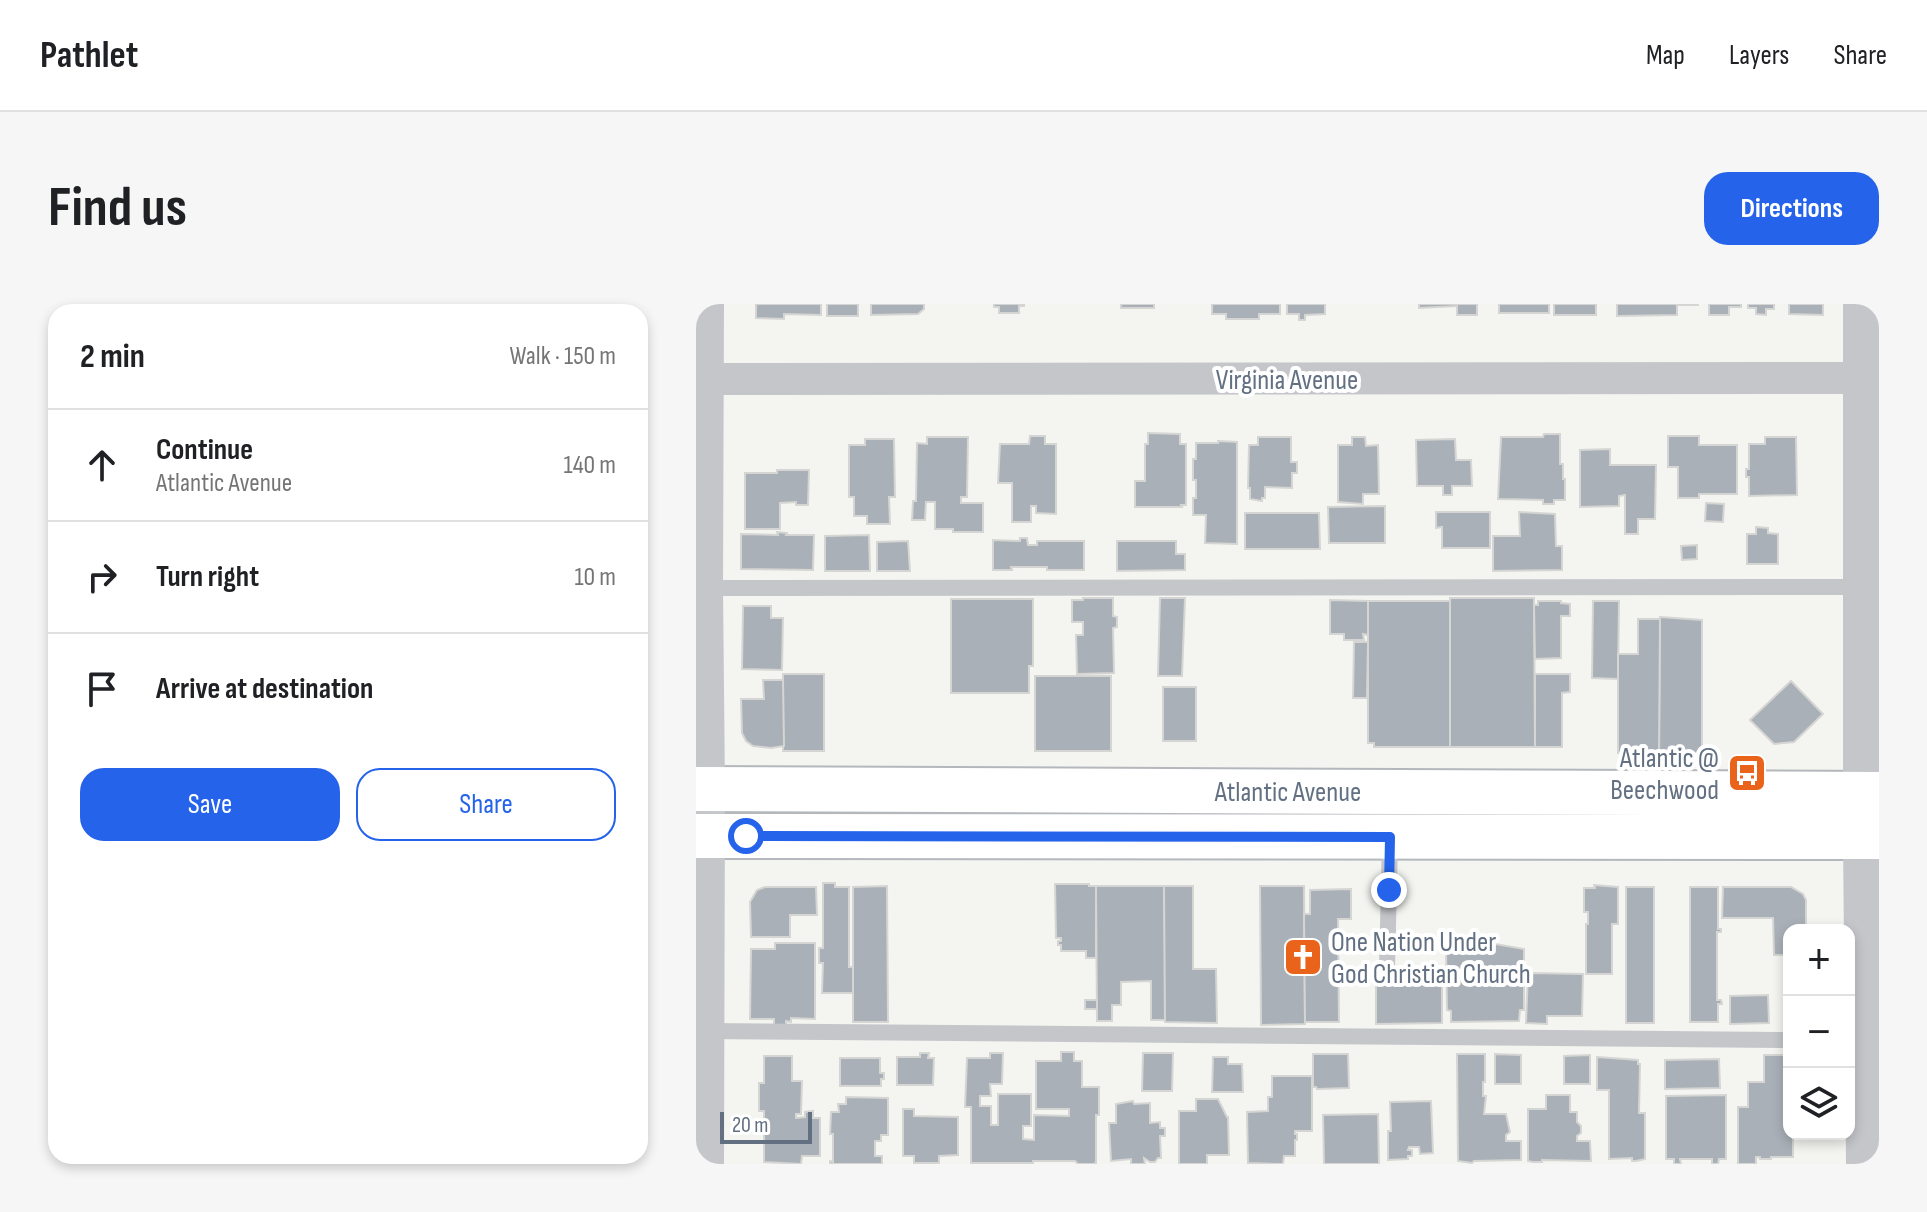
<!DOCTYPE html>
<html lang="en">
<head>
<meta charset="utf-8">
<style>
	body { margin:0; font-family:"Sofia Sans Condensed",sans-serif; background:#f6f6f6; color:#202124 }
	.controls { position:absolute; right:24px; bottom:24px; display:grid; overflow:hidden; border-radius:16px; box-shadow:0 4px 12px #0003 }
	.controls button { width:72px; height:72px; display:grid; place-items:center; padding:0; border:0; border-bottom:2px solid #e0e0e0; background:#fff; color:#202124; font:40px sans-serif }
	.scale { position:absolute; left:24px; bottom:20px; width:92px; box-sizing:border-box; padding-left:8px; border:4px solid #627082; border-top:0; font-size:22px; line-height:28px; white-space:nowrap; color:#627082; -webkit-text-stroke:6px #fff; paint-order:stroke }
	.stop { position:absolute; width:24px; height:24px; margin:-18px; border:6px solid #2563eb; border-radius:50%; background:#fff }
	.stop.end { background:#2563eb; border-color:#fff; box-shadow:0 2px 8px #0008 }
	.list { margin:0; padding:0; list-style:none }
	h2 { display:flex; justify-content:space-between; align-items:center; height:104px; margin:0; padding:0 32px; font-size:34px }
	h2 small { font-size:26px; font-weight:400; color:#757577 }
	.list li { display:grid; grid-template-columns:52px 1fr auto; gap:24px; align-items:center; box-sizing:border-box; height:112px; padding:0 32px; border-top:2px solid #e0e0e0 }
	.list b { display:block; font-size:30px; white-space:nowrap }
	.list p { margin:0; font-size:26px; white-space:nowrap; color:#757577 }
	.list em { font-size:26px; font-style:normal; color:#757577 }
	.actions { display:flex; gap:16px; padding:24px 32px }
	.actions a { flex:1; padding:18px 0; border:2px solid #2563eb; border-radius:24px; text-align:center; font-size:28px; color:#2563eb }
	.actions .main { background:#2563eb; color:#fff }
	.icon { flex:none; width:44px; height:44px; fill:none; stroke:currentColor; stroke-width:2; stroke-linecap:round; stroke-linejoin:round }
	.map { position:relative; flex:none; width:1183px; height:860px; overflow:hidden; border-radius:24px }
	header { display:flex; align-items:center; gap:48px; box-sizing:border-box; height:112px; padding:0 40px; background:#fff; border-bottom:2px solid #e0e0e0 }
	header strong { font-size:38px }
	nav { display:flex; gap:44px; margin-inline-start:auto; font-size:28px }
	.intro { display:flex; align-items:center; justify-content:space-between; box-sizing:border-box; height:192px; padding:0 48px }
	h1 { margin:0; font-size:56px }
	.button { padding:20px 36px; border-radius:24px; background:#2563eb; color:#fff; font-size:28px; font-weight:700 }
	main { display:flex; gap:48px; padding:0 48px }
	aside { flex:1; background:#fff; border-radius:24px; box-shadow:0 4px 12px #0003 }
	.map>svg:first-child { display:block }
	.building { fill:#a9b0b7; stroke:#d5d5d3; stroke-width:2 }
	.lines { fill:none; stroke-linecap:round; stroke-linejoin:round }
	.primary-casing { stroke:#b4b7bc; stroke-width:48 }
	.service { stroke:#c4c6ca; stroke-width:16 }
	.minor { stroke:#c4c6ca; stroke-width:32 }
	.tertiary { stroke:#c4c6ca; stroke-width:40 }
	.primary { stroke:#fff; stroke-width:44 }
	.route { stroke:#2563eb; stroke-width:10 }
	.labels { text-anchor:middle; stroke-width:8; stroke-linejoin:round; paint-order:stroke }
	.street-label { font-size:28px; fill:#627082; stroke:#fff }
	.poi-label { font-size:28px; fill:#627082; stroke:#fff; text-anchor:end }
</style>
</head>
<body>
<header>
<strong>Pathlet</strong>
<nav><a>Map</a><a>Layers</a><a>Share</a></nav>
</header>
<div class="intro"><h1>Find us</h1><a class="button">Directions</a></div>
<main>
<aside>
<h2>2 min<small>Walk · 150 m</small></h2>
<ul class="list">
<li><svg class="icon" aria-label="ahead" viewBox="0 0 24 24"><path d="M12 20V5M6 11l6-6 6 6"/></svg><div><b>Continue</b><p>Atlantic Avenue</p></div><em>140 m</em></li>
<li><svg class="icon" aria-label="right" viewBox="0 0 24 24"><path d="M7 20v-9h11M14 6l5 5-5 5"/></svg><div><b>Turn right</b></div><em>10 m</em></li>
<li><svg class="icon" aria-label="arrive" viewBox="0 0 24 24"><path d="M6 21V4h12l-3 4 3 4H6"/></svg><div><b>Arrive at destination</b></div></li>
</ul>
<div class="actions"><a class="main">Save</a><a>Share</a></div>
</aside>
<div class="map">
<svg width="1183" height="860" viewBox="0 0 1183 860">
	<rect width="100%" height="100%" fill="#f4f4f0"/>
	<!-- building -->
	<g class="building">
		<path d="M60,0H125V11L88,10V15L60,14Z"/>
		<rect x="131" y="0" width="31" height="12"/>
		<path d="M175,0H228V5L222,10L175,11Z"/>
		<path d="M298,0H328V2H323V9H303V3H298Z"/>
		<rect x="425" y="0" width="33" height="4"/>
		<path d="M516,0H584V10H563V15H530V10H516Z"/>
		<path d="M591,0H629V10L609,11V16H603V10H591Z"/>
		<path d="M723,0H781V11H761V2L723,4Z"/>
		<rect x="803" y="0" width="50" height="9"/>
		<rect x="858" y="0" width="42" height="11"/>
		<path d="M921,0H1002V1H981V11L921,12Z"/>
		<path d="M1013,0H1045V3H1033V11H1013Z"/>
		<path d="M1052,0H1078V5H1070V11L1060,10V4H1052Z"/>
		<path d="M1093,0H1127V11L1093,10Z"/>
		<path d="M452,129L484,130V140H490V201H485L486,203H439V177H449V140H452Z"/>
		<path d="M848,130H864V160H867V175H869V196H858V200H847V196L802,195L805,133H847Z"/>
		<path d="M334,132H349V140H360V210L340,209V202H335V218H316V179H302L304,140H333Z"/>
		<path d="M972,132H1003V141H1041V190H1003V194H982V163H972Z"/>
		<path d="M231,133H272L271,193H265V199H287V228H257V225H239V198H230L229,216H216L217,197H220L221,139L231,140Z"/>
		<path d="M562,133H595V158H601V169H596V184L569,183V194H566V197L554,195V184H552L553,141H562Z"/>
		<path d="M656,133H669L670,142L682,141L683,190H667V200L642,198V141H656Z"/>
		<path d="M1069,133H1100L1101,191L1053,192V173H1050V165H1053V140H1069Z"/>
		<path d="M169,135H198L199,193H193L194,220H171V212H158V193H153V141H169Z"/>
		<path d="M759,135L760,156H775L776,182H756V191H747V182H721L720,136Z"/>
		<path d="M522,137L541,138V240L509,239L510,211H497V194H500V176H497V155H500V139H522Z"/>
		<path d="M914,145V161H960L959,215H942V230H929V191L923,192V202L884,203V146Z"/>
		<path d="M81,166H113L112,201H100V198L84,199V225H49V169H81Z"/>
		<path d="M1010,199L1028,200L1027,218L1009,217Z"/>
		<path d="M689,202V239H633L632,203Z"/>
		<path d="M740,208H794V244H746V223L740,224Z"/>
		<path d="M823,208L859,210L860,242H866V266L797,267V232H824Z"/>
		<path d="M549,209H623L624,245H549Z"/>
		<path d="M1060,223L1072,224V229L1082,230V260H1051V230H1060Z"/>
		<path d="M81,228L91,229L90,231H118L117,266L45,265V230L82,231Z"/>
		<path d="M173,231L174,267H129V232Z"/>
		<path d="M324,234H331L332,241H341V237H388V266H351V263H315L316,266H297V236L324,237Z"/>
		<path d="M212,237L214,267H181V238Z"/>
		<path d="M421,237H480V250H489V266L421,267Z"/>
		<path d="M1001,241V255L986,256L985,242Z"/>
		<path d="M387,294H417V312L421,313V323L417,324L418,369L381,370L380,331H387V318H376V296H387Z"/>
		<path d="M464,294H489L486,372H462Z"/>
		<path d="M754,294H838L839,443H754Z"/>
		<path d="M255,295H337V362H333V389H255Z"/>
		<path d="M634,296L672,297V331L667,330L668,336H648V330H634Z"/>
		<path d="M672,297H754V443H678V439H672Z"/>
		<path d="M842,297H865V299L874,300V312H865V354L839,355L838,301H842Z"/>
		<path d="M897,297H923L922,375L896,374Z"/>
		<path d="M47,302H75V314H87L86,366L46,365Z"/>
		<path d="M964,313L1006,316V449H963Z"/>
		<path d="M942,315H964L963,449H922V350H942Z"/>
		<path d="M658,338H672L671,394H657Z"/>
		<rect x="87" y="370" width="41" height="77"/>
		<path d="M839,370H874V388L866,389V443H839Z"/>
		<rect x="339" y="372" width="76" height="75"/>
		<path d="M67,376H87L88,442L75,444L57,442L50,437L46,429L45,395H68Z"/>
		<path d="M1095,377L1127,410L1098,438L1078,440L1054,416Z"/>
		<rect x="467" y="383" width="33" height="54"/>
		<path d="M127,579H139V583H153V663H157V689H126L127,659H123V644H127Z"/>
		<path d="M359,580H393V582H400V654H390V647H365V641H362V637H365V634H360Z"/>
		<path d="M898,581L922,583V620H916V670H890V620H892V608H888V584H899Z"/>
		<path d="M191,582L192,718H157V583Z"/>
		<path d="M400,582H468L470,716H455V677L425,678V701H416V717H401Z"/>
		<path d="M468,582H497V665H520L521,719L469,718Z"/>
		<path d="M564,582H608L609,720L565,721Z"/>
		<path d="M69,583H120L121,611H94V633H55L54,598L61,586Z"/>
		<rect x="930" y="583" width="28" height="136"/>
		<path d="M994,583H1022V625H1025V628H1021V696H1025L1026,700H1022V718H994Z"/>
		<path d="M1027,583H1095L1107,590L1110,596V626H1093V651H1078L1077,614H1026Z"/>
		<path d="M655,585V615H642L643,718H609L608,610H614V586Z"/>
		<path d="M788,638L828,645V706H824L823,717L755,718V707L751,706L750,646Z"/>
		<path d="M79,639H119V715L95,714V718L90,717V721H78V715H54L55,645H79Z"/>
		<path d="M832,669L887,670L886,712H851V720L830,719Z"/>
		<path d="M680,672H746V719L680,720Z"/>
		<path d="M1072,691L1073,719L1034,720V692Z"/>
		<rect x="389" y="696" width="12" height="9"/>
		<path d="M365,748H378V757H386V783H403V811H400V859L397,860H382L379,857H337V859H275V803H269L271,754H294V749H307L306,780H294L295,792H284V802H295V821H302V790H335V822H327V835L338,836V811L373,812V805H340V757H365Z"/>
		<path d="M224,749H233L232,754H238L237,781H201V753H224Z"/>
		<path d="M447,749H477L476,787H446Z"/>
		<path d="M617,750H652L653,784L621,785L620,783H617Z"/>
		<path d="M761,750H789V778H787V792H790L788,810H810L814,828L810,831V837H825V856L778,857L776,859L762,857Z"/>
		<path d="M799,750L825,751V780H799Z"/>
		<path d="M894,751V780H868V752Z"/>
		<path d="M1068,751H1093L1092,813L1093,830H1097V853H1075V855H1064V853H1060V860H1042V803H1052V778H1068Z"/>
		<path d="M68,752H96V777H106L105,810H100V814L109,813V808L117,807V814H124V852H106L105,860L68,858V807H63V779H68Z"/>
		<path d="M517,753H532V760H546L547,788H516Z"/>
		<path d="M901,753L942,756V760H944L943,809H949V855L940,857H936V854L913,855V786H901Z"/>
		<path d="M144,754H184V769H188V775H185V782H144Z"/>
		<path d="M1023,755L1024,784L969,785V756Z"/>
		<path d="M576,772H616V827H599V830H601V836H599V852H588L587,860L552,859L551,808L572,807V793H576Z"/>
		<path d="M850,791H874V808H881V818L885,822V829L881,832V837H894L895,857L846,856V858H837L832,857V805H850Z"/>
		<path d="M1030,791V855H1023L1022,860H1016V855H984L985,860H978V855H970V792Z"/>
		<path d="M150,793L192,794V831H185V837H179V852H186V860H134V857L137,858V830H134L135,808H143L142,800H150Z"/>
		<path d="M500,795H522L531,813H532L533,851H511V860H483V807H500Z"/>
		<path d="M437,797L438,800L454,799V819L464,818V824H469V832H464L465,854H462L459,858H454L448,854L449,860H435V855L415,857L413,819H420V800Z"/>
		<path d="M735,797L737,849L724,850L723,843H713L712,846H716V852H712V855L692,856V827H695L694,798Z"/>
		<path d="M207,805H218V812L262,813V851L243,852V859H218V852H207Z"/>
		<path d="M682,810L683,860H628L627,811Z"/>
	</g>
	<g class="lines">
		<defs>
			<g id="primary">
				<path d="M0,485L1183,490"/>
				<path d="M0,532L1183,533"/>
			</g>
		</defs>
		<!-- primary casing -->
		<use href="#primary" class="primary-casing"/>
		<!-- service -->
		<g class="service">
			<path d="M9,284L1165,283"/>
			<path d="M691,665L694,535"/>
			<path d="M10,727L1093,736"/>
		</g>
		<!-- minor -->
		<g class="minor">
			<path d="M12,0L11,284L13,485L12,860"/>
			<path d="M0,75L1183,74"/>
		</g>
		<!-- tertiary -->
		<path class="tertiary" d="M1167,0V533L1170,860"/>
		<!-- primary -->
		<use href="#primary" class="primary"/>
	</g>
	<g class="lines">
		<!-- route -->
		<path class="route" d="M50,532L694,533L693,586"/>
	</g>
	<!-- icons -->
	<defs>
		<symbol id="bus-square" viewBox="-11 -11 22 22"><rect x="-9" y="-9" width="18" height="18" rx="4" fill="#ea631a" stroke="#fff"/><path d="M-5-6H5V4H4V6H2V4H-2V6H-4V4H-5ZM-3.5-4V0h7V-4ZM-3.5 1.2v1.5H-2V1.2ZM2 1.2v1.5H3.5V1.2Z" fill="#fff"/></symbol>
		<symbol id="church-square" viewBox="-11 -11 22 22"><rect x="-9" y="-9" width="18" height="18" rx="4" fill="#ea631a" stroke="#fff"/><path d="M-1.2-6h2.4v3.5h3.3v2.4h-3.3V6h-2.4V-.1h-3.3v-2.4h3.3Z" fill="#fff"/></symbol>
	</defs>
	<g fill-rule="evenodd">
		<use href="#bus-square" x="1029" y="447" width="44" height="44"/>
		<use href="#church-square" x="585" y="631" width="44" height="44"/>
	</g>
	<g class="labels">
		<!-- street labels -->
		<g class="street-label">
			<text x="591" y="85">Virginia Avenue</text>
			<text x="592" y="497">Atlantic Avenue</text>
		</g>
		<!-- poi labels -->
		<g class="poi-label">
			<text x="1023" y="463">Atlantic @<tspan x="1023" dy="32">Beechwood</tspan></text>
			<text x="635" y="647" text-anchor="start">One Nation Under<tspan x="635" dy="32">God Christian Church</tspan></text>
		</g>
	</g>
</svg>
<div class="controls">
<button>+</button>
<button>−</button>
<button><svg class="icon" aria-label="layers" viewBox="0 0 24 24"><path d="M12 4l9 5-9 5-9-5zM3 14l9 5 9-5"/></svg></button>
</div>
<div class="scale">20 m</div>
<div class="stop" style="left:50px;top:532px"></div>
<div class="stop end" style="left:693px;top:586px"></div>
</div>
</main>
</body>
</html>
